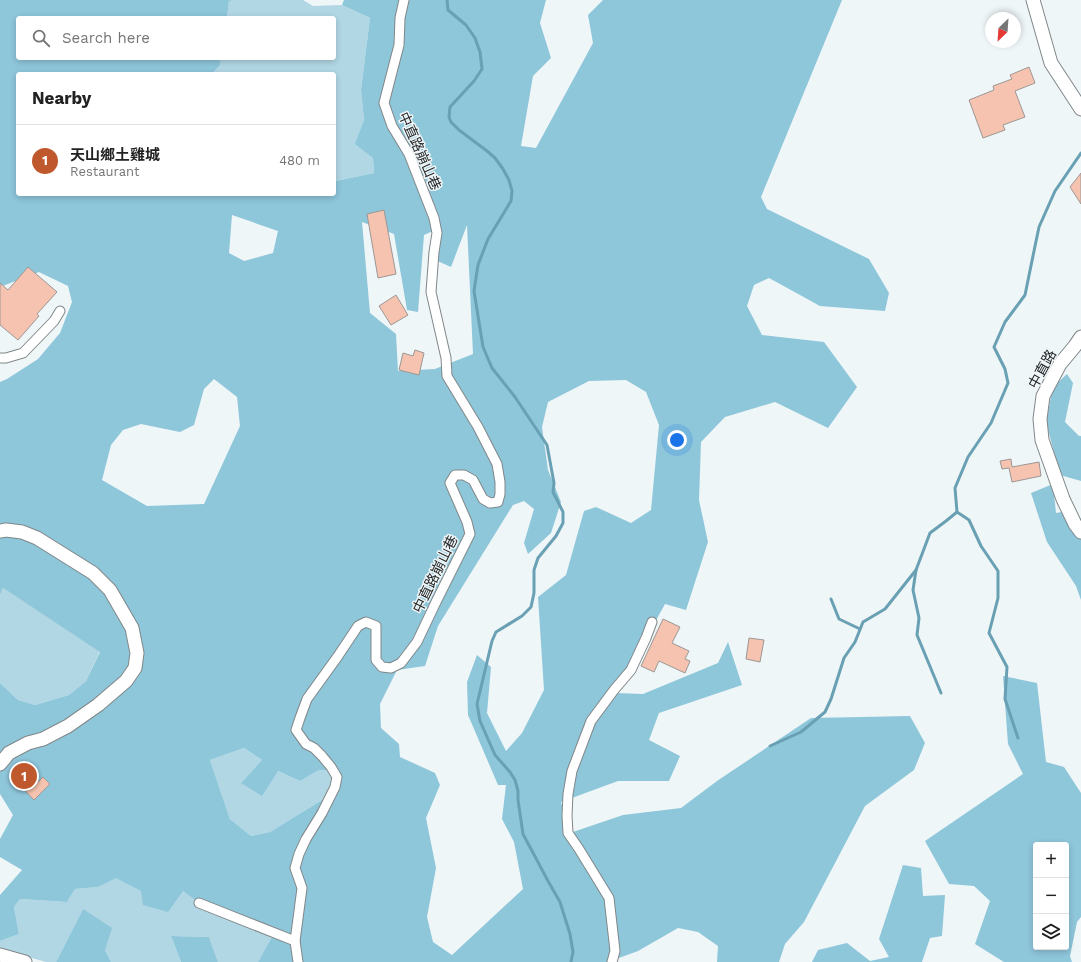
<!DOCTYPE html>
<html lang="en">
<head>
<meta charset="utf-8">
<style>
	body { margin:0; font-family:"Work Sans","Noto Sans TC",sans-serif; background:#f6f6f6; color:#222 }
	.controls { position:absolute; right:12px; bottom:12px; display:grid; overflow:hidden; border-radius:4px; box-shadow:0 2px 6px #0003 }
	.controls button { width:36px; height:36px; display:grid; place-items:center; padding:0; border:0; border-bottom:1px solid #e0e0e0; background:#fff; color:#222; font:20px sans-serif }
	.compass { position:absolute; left:985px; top:12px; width:36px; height:36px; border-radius:50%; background:#fff; box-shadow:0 2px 6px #0003; rotate:205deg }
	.you { position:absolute; left:677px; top:440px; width:14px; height:14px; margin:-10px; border:3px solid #fff; border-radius:50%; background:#1a73e8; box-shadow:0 0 0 6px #1a73e833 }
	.badge { display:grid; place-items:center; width:26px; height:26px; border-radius:50%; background:#bf582c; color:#fff; font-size:13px; font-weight:700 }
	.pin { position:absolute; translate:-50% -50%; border:2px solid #fff; box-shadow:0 1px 4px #0006 }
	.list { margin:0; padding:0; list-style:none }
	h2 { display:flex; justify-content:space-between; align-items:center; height:52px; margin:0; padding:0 16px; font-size:17px }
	h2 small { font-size:13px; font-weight:400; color:#767676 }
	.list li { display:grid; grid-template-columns:26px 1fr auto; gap:12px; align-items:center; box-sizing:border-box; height:72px; padding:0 16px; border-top:1px solid #e0e0e0 }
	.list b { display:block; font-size:15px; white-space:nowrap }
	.list p { margin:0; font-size:13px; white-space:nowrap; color:#767676 }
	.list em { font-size:13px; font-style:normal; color:#767676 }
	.icon { flex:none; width:22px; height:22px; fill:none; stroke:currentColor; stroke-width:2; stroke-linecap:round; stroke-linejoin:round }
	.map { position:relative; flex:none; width:1081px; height:962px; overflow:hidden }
	.search { position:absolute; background:#fff; box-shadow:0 2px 6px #0003; left:16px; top:16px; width:320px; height:44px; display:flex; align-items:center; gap:10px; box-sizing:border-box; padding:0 14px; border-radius:4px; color:#767676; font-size:15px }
	.panel { position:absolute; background:#fff; box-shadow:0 2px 6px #0003; left:16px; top:72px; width:320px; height:124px; border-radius:4px }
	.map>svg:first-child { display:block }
	.green { fill:#b1d7e4 }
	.forest { fill:#8ec6da; fill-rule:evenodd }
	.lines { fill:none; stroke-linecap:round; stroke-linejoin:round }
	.stream { stroke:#69a0b3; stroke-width:3 }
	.building { fill:#f5c3af; stroke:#9d9795 }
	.street-casing { stroke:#818789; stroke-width:11 }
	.secondary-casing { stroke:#818789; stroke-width:15 }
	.street { stroke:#fff; stroke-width:9 }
	.secondary { stroke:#fff; stroke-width:13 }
	.labels { text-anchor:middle; stroke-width:3; stroke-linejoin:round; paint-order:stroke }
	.street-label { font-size:14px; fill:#262829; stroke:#eff6f8 }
</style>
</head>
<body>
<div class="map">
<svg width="1081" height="962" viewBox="0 0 1081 962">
	<rect width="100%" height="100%" fill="#eff6f8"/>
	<!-- green -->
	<g class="green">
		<path d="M235,0H303L313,6L342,5L370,18L361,90L364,120L356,143L373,158L374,173L336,181L334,180V74H212L220,65L221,58H334V18H227L229,1Z"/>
		<path d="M3,588L100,651L86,681L69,695L35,705L18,700L0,683V595Z"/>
		<path d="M244,748L262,760L241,783L278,771L300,781L319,770L333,771L330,795L270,832L251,836L230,819L210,760Z"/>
		<path d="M116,877L141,891H183L201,905L276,932L258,962H218L209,937L171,936L181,962H111L105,950L83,909L56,962H46L0,949V941L19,934L14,907L20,899L67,902L75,889L98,887Z"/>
	</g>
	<!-- forest -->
	<g class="forest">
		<path d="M0,0H235L229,1L227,18H18V58H221L220,65L212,74H18V194H334V180L336,181L374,173L373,158L355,144L364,120L361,90L370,18L342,5L344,0H546L540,23L551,58L533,76L521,146L536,148L593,43L588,15L603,0H842L761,197L767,209L869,259L889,293L885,311L820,306L769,278L754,285L747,306L762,335L824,342L857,387L828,428L775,402L725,417L701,442L699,500L708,542L686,610L665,604L616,693L643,694L718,663L728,642L742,685L659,713L649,740L680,756L669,781H618L561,802L570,833L623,815L681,808L717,781L811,718L910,716L925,743L914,770L865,806L804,922L785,944L779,962H717L718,946L698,932L678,928L638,951L608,962H258L275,932L224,918L201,905L183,891L168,912L143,905L141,891L116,878L98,887L75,889L67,902L20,899L14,907L19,934L0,941V895L22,870L0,857V839L13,815L0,794V683L18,700L35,705L69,695L86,681L100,652L3,588L0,595V382L7,379L38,359L60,333L72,302L68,286L39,272L0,287ZM232,215L278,231L273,253L244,261L229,253ZM362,222L394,234L407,310L418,312L424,235L433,231V259L451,267L467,225L473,354L435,369L398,371L396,334L370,313ZM214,379L237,397L240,426L204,504L147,506L102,480L111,445L123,430L141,424L180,432L194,425L204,389ZM626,380L646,392L659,425L651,510L631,523L596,507L584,511L566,575L538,597L544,690L522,733L506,751L487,713L491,667L477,655L467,682L468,715L498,785H506L502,819L514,842L523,889L452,955L433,942L427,917L436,868L426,818L440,785L435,773L400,757L399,744L381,728L380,704L397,670L425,666L438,626L513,505L524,501L534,509L524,543L528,554L551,533L561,502L548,470L542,427L548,402L589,381ZM244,748L262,760L241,783L262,796L278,771L300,781L319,770L333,771L330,795L270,832L251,836L230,819L210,760Z"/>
		<path d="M1067,374L1073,383L1065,422L1079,436H1081V481L1060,475L1046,422L1053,387Z"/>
		<path d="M1053,484L1056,513L1074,510L1081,519V600L1076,586L1047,542L1031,493Z"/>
		<path d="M1003,676L1037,683L1046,762L1064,767L1081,793V917L1077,922L1070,956L1072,962H1004L975,944L990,901L974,886L949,884L925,841L1023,774L1008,744ZM1036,845H1066V947H1036Z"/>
		<path d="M903,865L921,868L923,896L945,895L942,936L930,938L922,962H812L818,950L847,943L870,961L889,957L879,939Z"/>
		<path d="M83,909L112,928L105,950L111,962H56Z"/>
		<path d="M171,936L209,937L218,962H181Z"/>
	</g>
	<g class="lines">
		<!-- stream -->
		<g class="stream">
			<path d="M447,0L448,10L466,25L475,38L480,52L482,69L474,81L450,107L449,117L451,122L459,130L487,151L495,158L503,169L509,180L512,191L511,201L488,239L478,265L474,291L483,347L492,368L515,397L547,445L554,483L553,492L563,512V523L556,536L538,558L534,570V593L531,607L522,616L496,632L492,641L477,704L480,721L495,755L510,772L515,780L518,791V800L523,834L548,881L560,902L570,934L573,952L571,962"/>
			<path d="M831,599L839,619L860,629"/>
			<path d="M941,693L917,635L919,618L913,590L916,570L930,533L946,521L957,512"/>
			<path d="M1018,738L1005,699L1007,667L989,633L998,598V571L981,546L969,520L957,512L955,488L968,457L991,423L1008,383L1005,369L994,347L1005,322L1025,295L1034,251L1039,227L1055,191L1081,153"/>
			<path d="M770,746L801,732L825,712L831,699L844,658L855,642L863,622L885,609L916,570"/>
		</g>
	</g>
	<!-- building -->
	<g class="building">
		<path d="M1029,67L1035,83L1015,91L1025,117L1003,125L1005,130L983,138L969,100L994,90L993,86L1012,79L1010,75Z"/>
		<path d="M1081,173V204L1070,187Z"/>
		<path d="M384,210L396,274L378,278L367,214Z"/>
		<path d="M28,267L57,292L37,314L39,316L18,340L0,325V283L8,290Z"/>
		<path d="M396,295L408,315L391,325L379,306Z"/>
		<path d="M415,350L424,353L419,375L399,370L403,353L413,356Z"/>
		<path d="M1011,459L1012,467L1039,462L1041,476L1012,482L1009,468L1002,469L1000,461Z"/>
		<path d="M663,619L680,627L672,643L689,651L685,659L690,661L685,673L659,661L654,672L641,666Z"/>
		<path d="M749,638L764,640L760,662L746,659Z"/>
		<path d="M19,771L34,786L43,777L50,784L34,800L13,778Z"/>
	</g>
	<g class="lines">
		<defs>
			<g id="street">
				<path d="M0,358H6L23,353L54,321L60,311"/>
				<path d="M199,903L295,941"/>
				<path d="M298,962L295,941L302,888L295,868L299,854L306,839L322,813L335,787L337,777L331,767L322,756L314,748L306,744L296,730L300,718L307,699L338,656L358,626L366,622L376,626V660L382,667L391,668L401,663L417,642L436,602L470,534L467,522L450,483L455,475H464L473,480L483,499L490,503L498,502L500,494V482L497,464L478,427L447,376L446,358L431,292L434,252L437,233L434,218L409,154L392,126L384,103L399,45L400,18L404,0"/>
				<path d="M612,962L615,951L609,898L579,849L568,833L567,816L568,794L572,771L591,721L614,690L631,670L646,638L652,622"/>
			</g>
			<g id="secondary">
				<path d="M1033,0L1051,63L1081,109"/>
				<path d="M1081,337L1075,346L1060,364L1043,396L1040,419L1042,440L1063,499L1075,524L1081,532"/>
				<path d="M0,531L6,530L22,532L37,538L93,573L110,590L132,628L137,653L135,668L126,681L98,705L68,726L43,739L28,743L9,753L0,764"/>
				<path d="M0,955L25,962"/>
			</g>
		</defs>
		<!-- street casing -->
		<use href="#street" class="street-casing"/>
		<!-- secondary casing -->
		<use href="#secondary" class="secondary-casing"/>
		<!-- street -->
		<use href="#street" class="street"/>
		<!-- secondary -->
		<use href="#secondary" class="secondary"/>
	</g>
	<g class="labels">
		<!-- street labels -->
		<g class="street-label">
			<text transform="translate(420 151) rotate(66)" y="5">中直路崩山巷</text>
			<text transform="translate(1042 369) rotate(-61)" y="5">中直路</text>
			<text transform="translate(435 574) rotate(-64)" y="5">中直路崩山巷</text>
		</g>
	</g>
</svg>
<div class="controls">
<button>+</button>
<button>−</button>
<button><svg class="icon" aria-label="layers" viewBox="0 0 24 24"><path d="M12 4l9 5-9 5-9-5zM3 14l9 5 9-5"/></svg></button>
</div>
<svg class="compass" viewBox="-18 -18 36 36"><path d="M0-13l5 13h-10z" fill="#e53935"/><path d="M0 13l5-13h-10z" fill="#767676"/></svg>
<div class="you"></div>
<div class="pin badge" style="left:24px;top:776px">1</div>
<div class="search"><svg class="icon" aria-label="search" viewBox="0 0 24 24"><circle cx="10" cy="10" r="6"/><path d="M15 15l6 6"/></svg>Search here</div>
<section class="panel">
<h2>Nearby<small></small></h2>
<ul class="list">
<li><span class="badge">1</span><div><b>天山鄉土雞城</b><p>Restaurant</p></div><em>480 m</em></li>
</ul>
</section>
</div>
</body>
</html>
